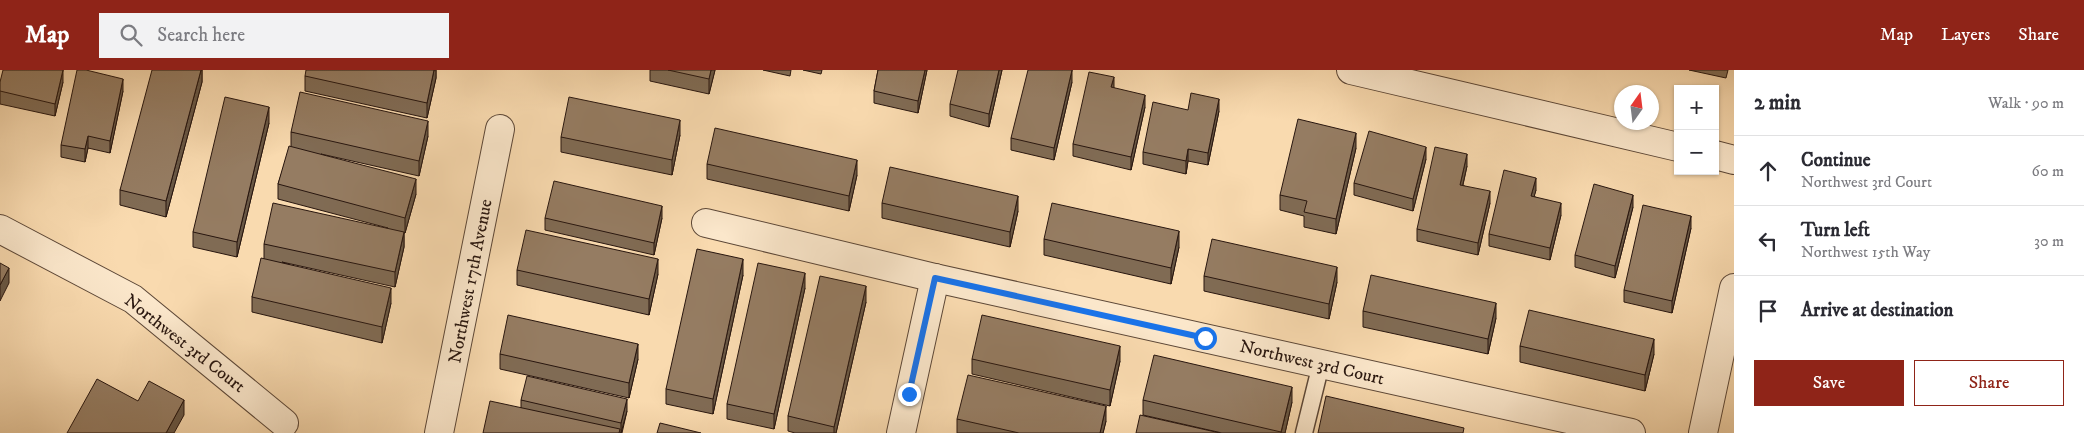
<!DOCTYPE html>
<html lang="en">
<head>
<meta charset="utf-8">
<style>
	body { margin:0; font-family:"IM FELL DW Pica",serif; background:#f2f2f3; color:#2b2b33 }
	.controls { position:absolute; right:15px; top:15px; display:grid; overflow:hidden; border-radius:0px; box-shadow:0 1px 4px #0004 }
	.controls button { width:45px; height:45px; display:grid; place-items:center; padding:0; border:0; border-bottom:1px solid #e1e1e2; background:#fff; color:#2b2b33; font:25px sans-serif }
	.compass { position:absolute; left:1614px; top:15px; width:45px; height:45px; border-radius:50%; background:#fff; box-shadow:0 1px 4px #0004; rotate:14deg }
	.stop { position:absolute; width:15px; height:15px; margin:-11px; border:4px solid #1a73e8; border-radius:50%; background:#fff }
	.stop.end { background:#1a73e8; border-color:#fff; box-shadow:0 1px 5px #0008 }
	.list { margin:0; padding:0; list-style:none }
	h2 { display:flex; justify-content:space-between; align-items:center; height:65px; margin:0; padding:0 20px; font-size:21px }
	h2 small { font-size:16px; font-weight:400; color:#7c7c81 }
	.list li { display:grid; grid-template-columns:32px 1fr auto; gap:15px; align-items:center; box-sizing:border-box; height:70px; padding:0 20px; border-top:1px solid #e1e1e2 }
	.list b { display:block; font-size:19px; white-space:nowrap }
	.list p { margin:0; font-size:16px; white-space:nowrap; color:#7c7c81 }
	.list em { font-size:16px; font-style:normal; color:#7c7c81 }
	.actions { display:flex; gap:10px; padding:15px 20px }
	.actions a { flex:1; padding:11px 0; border:1px solid #8f2418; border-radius:0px; text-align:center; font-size:18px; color:#8f2418 }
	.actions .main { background:#8f2418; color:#fff }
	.icon { flex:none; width:28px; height:28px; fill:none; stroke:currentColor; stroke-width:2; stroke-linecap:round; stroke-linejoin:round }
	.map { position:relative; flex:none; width:1734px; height:363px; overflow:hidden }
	header { display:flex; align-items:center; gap:30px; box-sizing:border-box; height:70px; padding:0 25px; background:#8f2418; color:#fff }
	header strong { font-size:24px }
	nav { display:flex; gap:28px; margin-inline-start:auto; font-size:18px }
	.search { width:350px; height:45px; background:#f2f2f3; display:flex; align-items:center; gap:12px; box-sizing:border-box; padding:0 18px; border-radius:0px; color:#7c7c81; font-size:19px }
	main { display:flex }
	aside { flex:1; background:#fff }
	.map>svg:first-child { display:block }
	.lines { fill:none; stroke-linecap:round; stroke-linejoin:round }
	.service-casing { stroke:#5c4737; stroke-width:19 }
	.minor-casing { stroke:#5c4737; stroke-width:30 }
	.tertiary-casing { stroke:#5c4737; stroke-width:30 }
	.service { stroke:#fbe7cb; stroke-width:16 }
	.minor { stroke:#fbe7cb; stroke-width:28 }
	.tertiary { stroke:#fbe7cb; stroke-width:28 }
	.wall { fill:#806b54; stroke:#28160f }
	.shaded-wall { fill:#685745; stroke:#28160f }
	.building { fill:#957c62; stroke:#28160f }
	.route { stroke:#1a73e8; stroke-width:6 }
	.labels { text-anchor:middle; stroke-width:4; stroke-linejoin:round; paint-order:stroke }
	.street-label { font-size:18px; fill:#28160f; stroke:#fbe7cb }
</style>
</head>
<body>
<header>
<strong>Map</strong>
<div class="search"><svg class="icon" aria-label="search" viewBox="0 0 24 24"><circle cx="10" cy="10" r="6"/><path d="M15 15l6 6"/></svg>Search here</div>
<nav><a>Map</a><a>Layers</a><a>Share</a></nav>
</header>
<main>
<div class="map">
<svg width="1734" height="363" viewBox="0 0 1734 363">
	<rect width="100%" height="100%" fill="#f9daaf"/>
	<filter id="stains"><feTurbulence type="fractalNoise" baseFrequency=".004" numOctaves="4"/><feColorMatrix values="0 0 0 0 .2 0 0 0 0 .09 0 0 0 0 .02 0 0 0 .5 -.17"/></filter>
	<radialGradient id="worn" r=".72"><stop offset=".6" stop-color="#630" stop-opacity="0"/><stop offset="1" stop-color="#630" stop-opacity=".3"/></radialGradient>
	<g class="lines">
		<defs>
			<path id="service" d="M1304,363L1321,294"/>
			<g id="minor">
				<path d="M1351,0L1678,77"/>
				<path d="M1715,85L1734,90"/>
				<path d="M706,153L935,208L1631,363"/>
				<path d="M0,159L133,229L284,353"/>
				<path d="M439,363L500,59"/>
				<path d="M901,363L935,208"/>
			</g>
			<path id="tertiary" d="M1703,363L1734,218"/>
		</defs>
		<!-- service casing -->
		<use href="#service" class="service-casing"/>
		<!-- minor casing -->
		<use href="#minor" class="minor-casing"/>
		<!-- tertiary casing -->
		<use href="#tertiary" class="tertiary-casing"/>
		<!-- service -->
		<use href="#service" class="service"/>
		<!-- minor -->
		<use href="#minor" class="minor"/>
		<!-- tertiary -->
		<use href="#tertiary" class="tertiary"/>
	</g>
	<!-- wall -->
	<g class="wall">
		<path d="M202,0V12L166,147L120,135V120Z"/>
		<path d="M436,0V8L427,48L305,21V6Z"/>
		<path d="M650,0H715L709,24L650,11Z"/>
		<path d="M763,0H791L790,6Z"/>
		<path d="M803,0H822L821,4Z"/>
		<path d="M878,0H927L918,43L874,33V21Z"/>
		<path d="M1002,0L989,57L950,46V34Z"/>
		<path d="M1689,0H1728L1726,8Z"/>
		<path d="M0,12H63L55,46L0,34Z"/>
		<path d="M1072,12L1054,90L1011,80V68Z"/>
		<path d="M1114,18L1145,37L1131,100L1073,86V74Z"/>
		<path d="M123,21L110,83L88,78L85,92L61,87V75Z"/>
		<path d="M1188,40L1219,41L1208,95L1188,91L1186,104L1143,94V82Z"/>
		<path d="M269,53L237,187L193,177V162Z"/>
		<path d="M291,62L428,66L419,106L321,84L416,124L405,163H404V177L395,217L282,192L391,233L382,273L252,242V227L264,188V174L388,158L278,129V114L291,76Z"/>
		<path d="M680,65L672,105L561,82V67Z"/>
		<path d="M1356,78L1336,164L1304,157V146L1280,140V125Z"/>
		<path d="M1426,89L1413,141L1354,125V113Z"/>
		<path d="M707,94L857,105L849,141L707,109Z"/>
		<path d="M1467,96L1463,115L1490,133L1478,185L1417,171V159Z"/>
		<path d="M1536,120L1534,126L1561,145L1550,190L1489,176V164Z"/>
		<path d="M882,133L1018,141L1010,177L882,148Z"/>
		<path d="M1633,137L1615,208L1575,197V185Z"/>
		<path d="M545,148H662L654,185L545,160Z"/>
		<path d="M1691,158L1672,243L1624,232V220Z"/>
		<path d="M1044,169L1179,177L1171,214L1044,185Z"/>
		<path d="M517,200L658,204L649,245L517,215Z"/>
		<path d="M743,205L713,344L666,334V319Z"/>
		<path d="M1204,206L1337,212L1329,249L1204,221Z"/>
		<path d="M805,218L774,359L727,349V334Z"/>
		<path d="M866,232L836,363H795L788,361V346Z"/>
		<path d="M1363,241L1496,248L1488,284L1363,257Z"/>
		<path d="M1520,276L1654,284L1645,321L1520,292Z"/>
		<path d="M500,284L638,289L629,328L500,299Z"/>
		<path d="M972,289L1120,291L1110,336L972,304Z"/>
		<path d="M521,330L627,341L622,363H483L521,338Z"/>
		<path d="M1143,330L1292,332L1285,363H1222L1143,345Z"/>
		<path d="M957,349L1106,351L1103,363H957Z"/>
	</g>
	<!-- shaded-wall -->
	<g class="shaded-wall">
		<path d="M63,0V12L55,46V34Z"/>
		<path d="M201,0H202V12L166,147V131Z"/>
		<path d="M434,0H436V8L427,48V33Z"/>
		<path d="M711,0H715L709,24V9Z"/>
		<path d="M925,0H927L918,43V31Z"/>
		<path d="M999,0H1002L989,57V44Z"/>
		<path d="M1072,0V12L1054,90V78Z"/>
		<path d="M1114,7V19L1111,17Z"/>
		<path d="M123,9V21L110,83V71Z"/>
		<path d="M1145,25V37L1131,100V87Z"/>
		<path d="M1219,29V41L1208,95V83Z"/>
		<path d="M269,37V53L237,187V172Z"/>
		<path d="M680,50V65L672,105V90Z"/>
		<path d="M428,51V66L419,106V91Z"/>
		<path d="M1356,63V78L1336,164V149Z"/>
		<path d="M88,66V78L85,92V79Z"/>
		<path d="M1426,77V89L1413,141V129Z"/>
		<path d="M1188,79V91L1186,104V91Z"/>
		<path d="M1467,84V96L1460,127V115Z"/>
		<path d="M857,90V105L849,141V126Z"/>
		<path d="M1536,108V120L1531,138V126Z"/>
		<path d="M416,109V124L405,163V148Z"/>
		<path d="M1490,121V133L1478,185V173Z"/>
		<path d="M1633,125V137L1615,208V196Z"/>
		<path d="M1018,126V141L1010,177V162Z"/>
		<path d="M1561,133V145L1550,190V178Z"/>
		<path d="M662,136V148L654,185V173Z"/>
		<path d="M1691,146V158L1672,243V231Z"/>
		<path d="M1179,161V177L1171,214V198Z"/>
		<path d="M404,162V177L395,217V202Z"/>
		<path d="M658,189V204L649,245V229Z"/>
		<path d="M743,189V205L713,344V329Z"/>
		<path d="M1337,197V212L1329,249V234Z"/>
		<path d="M9,198V213L0,231V215Z"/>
		<path d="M805,203V218L774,359V344Z"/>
		<path d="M866,216V232L836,363H834V357Z"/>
		<path d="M391,218V233L382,273V257Z"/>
		<path d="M1496,233V248L1488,284V269Z"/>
		<path d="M1654,269V284L1645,321V305Z"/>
		<path d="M638,274V289L629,328V313Z"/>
		<path d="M1120,276V291L1110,336V320Z"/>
		<path d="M1292,317V332L1285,363H1281Z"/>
		<path d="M627,329V341L621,363V353Z"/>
		<path d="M184,330V345L174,363H166Z"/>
		<path d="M1106,336V351L1103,363H1100Z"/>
	</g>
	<!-- building -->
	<g class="building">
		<path d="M3,0H63L55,34L0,21V12Z"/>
		<path d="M77,0H86L123,9L110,71L88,66L85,79L61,75Z"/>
		<path d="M152,0H201L166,131L120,120Z"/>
		<path d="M306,0H434L427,33L305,6Z"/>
		<path d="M668,0H711L709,9Z"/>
		<path d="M878,0H925L918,31L874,21Z"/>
		<path d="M958,0H999L989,44L950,34Z"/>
		<path d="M1028,0H1072L1054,78L1011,68Z"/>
		<path d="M1089,2L1114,7L1111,17L1145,25L1131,87L1073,74Z"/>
		<path d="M300,22L428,51L419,91L291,62Z"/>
		<path d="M1191,23L1219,29L1208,83L1188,79L1186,91L1143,82L1153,32L1188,40Z"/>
		<path d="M225,27L269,37L237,172L193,162Z"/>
		<path d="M569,27L680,50L672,90L561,67Z"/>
		<path d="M1298,49L1356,63L1336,149L1304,142L1307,131L1280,125Z"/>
		<path d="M715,58L857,90L849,126L707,94Z"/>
		<path d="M1369,61L1426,77L1413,129L1354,113Z"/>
		<path d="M289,76L416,109L405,148L278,114Z"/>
		<path d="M1435,77L1467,84L1460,115L1490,121L1478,173L1417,159Z"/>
		<path d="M890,97L1018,126L1010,162L882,133Z"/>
		<path d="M1504,100L1536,108L1531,126L1561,133L1550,178L1489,164Z"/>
		<path d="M554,111L662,136L654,173L545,148Z"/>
		<path d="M1594,114L1633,125L1615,196L1575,185Z"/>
		<path d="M273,133L404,162L395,202L264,174Z"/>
		<path d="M1052,133L1179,161L1171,198L1044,169Z"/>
		<path d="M1643,135L1691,146L1672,231L1624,220Z"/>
		<path d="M526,160L658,189L649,229L517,200Z"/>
		<path d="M1212,169L1337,197L1329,234L1204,206Z"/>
		<path d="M697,179L743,189L713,329L666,319Z"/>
		<path d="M261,188L391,218L382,257L252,227Z"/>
		<path d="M0,193L9,198L0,215Z"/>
		<path d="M758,193L805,203L774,344L727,334Z"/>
		<path d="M1371,205L1496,233L1488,269L1363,241Z"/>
		<path d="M820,206L866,216L834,357L788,346Z"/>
		<path d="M1529,240L1654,269L1645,305L1520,276Z"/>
		<path d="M508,245L638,274L629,313L500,284Z"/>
		<path d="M982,245L1120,276L1110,320L972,289Z"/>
		<path d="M1154,285L1292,317L1281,362L1143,330Z"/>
		<path d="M968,305L1106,336L1100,363H1019L957,349Z"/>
		<path d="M527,306L627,329L621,353L521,330Z"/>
		<path d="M97,309L138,331L149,311L184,330L166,363H67Z"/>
		<path d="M1326,326L1464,358L1463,363H1318Z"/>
		<path d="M490,331L620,359L619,363H483Z"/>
		<path d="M1140,345L1220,363H1136Z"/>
		<path d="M660,353L701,363H657Z"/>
	</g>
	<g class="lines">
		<!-- route -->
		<path class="route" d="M909,324L935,208L1205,268"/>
	</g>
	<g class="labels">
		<!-- street labels -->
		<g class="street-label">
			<text transform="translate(470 211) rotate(-79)" y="6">Northwest 17th Avenue</text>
			<text transform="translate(185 273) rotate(38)" y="6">Northwest 3rd Court</text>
			<text transform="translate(1312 292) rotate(13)" y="6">Northwest 3rd Court</text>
		</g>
	</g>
	<rect width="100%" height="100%" filter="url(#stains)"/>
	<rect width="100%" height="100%" fill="url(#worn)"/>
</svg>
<div class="controls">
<button>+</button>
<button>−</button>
</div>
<svg class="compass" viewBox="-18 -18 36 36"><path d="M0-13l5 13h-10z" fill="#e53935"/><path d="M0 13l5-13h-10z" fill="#7c7c81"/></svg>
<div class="stop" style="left:1205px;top:268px"></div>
<div class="stop end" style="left:909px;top:324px"></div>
</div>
<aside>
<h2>2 min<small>Walk · 90 m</small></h2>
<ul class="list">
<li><svg class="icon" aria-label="ahead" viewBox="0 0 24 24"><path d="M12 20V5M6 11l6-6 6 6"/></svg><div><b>Continue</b><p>Northwest 3rd Court</p></div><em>60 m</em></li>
<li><svg class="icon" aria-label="left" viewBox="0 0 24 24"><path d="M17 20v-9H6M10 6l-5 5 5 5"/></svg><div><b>Turn left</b><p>Northwest 15th Way</p></div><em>30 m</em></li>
<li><svg class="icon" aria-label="arrive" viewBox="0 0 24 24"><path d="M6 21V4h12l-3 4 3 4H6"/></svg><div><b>Arrive at destination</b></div></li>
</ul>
<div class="actions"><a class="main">Save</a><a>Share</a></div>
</aside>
</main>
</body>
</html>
